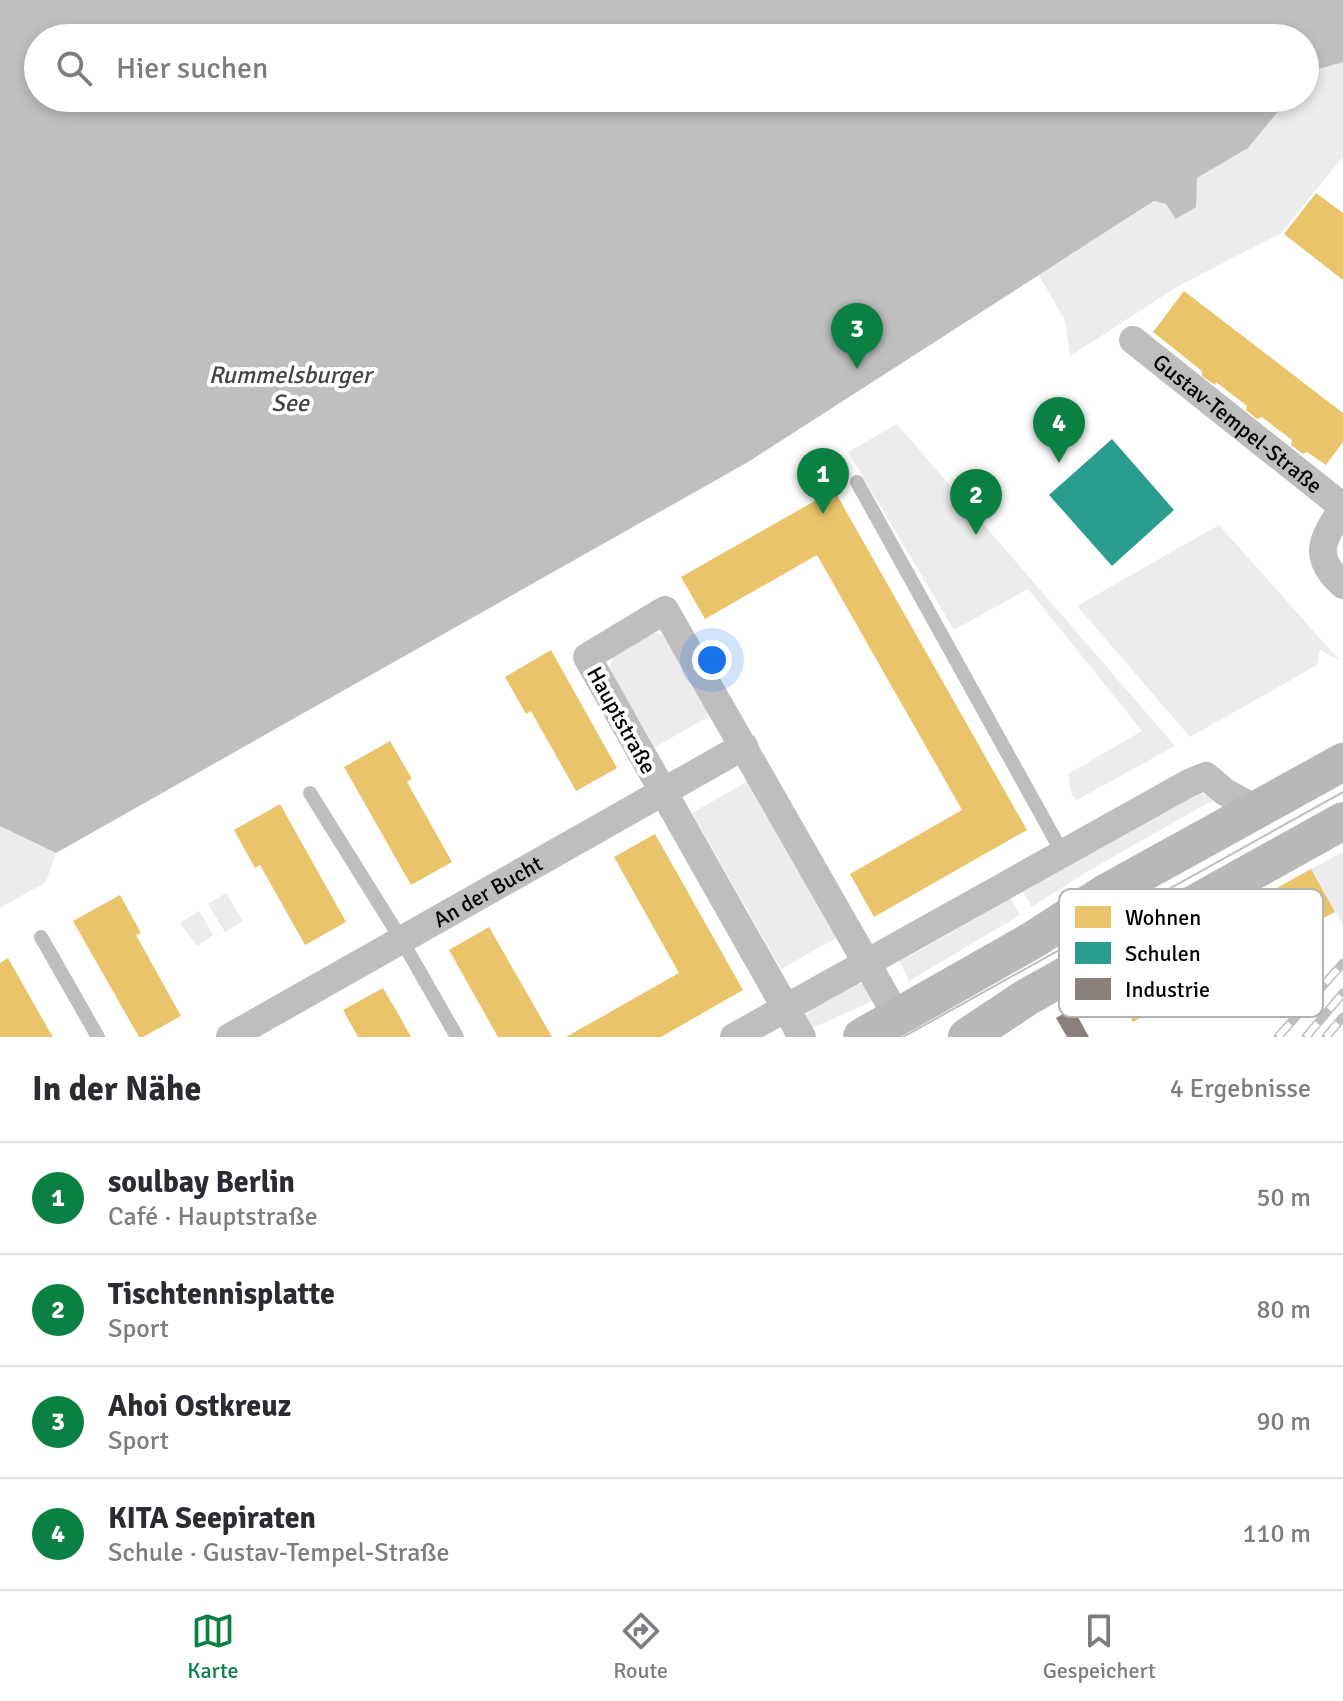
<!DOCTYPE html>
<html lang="de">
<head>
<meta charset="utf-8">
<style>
	body { margin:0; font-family:Signika,sans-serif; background:#f2f2f3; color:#2b2b33 }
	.you { position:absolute; left:712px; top:660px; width:28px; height:28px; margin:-20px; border:6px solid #fff; border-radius:50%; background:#1a73e8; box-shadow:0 0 0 12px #1a73e833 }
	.badge { display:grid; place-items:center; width:52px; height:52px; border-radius:50%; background:#0b8043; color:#fff; font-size:26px; font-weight:700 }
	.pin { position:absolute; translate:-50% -66px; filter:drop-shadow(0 2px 4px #0008) }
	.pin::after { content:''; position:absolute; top:42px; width:28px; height:24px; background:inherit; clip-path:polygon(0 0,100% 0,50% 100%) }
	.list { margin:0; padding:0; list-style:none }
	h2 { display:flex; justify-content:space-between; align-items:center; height:104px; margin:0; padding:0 32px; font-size:34px }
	h2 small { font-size:26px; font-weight:400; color:#7c7c81 }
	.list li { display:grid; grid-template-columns:52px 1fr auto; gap:24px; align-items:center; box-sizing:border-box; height:112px; padding:0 32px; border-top:2px solid #e1e1e2 }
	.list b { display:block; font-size:30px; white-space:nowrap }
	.list p { margin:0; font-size:26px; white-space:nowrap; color:#7c7c81 }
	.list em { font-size:26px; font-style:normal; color:#7c7c81 }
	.icon { flex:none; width:44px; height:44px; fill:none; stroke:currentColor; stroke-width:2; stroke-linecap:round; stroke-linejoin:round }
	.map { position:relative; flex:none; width:1343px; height:1037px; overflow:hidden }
	.search { position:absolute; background:#fff; box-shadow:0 4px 12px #0003; left:24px; right:24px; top:24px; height:88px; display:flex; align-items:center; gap:20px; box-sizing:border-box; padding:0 28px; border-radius:44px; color:#7c7c81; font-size:30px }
	.sheet { height:552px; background:#fff }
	nav { display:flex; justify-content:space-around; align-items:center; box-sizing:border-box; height:112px; border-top:2px solid #e1e1e2; background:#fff; font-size:22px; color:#7c7c81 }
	nav a { display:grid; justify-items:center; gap:4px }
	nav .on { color:#0b8043 }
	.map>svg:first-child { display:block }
	.green { fill:#ececec }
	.water { fill:#bfbfbf }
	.homes { fill:#e9c46a }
	.schools { fill:#2a9d8f }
	.industry { fill:#8a817c }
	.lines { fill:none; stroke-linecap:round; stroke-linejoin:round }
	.lane { stroke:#bebebe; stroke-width:14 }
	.street { stroke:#bebebe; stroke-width:28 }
	.secondary { stroke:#b8b8b8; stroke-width:38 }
	.tram { stroke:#bebebe; stroke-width:2 }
	.rail-casing { stroke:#bebebe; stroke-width:9 }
	.rail { stroke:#fff; stroke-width:6; stroke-dasharray:18; stroke-linecap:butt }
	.labels { text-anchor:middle; stroke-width:8; stroke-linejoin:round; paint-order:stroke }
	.street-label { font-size:22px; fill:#000; stroke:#fff }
	.water-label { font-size:24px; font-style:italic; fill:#444; stroke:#fff }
	.key { fill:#fff; stroke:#b2b2b2; stroke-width:2 }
	.key-label { font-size:22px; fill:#000 }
</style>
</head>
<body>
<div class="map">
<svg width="1343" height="1037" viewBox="0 0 1343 1037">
	<rect width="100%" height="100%" fill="#fff"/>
	<!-- green -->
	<g class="green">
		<path d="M1343,62V157L1281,233L1180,285L1070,356L1065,321L1039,275L1155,201L1166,204L1197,178L1248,148L1289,98H1305V79L1312,71Z"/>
		<path d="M897,424L1175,746L1077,800L1072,795L1068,774L1142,731L1028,589L954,630L848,452Z"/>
		<path d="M1219,525L1340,661L1320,650L1317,665L1190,737L1077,606Z"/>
		<path d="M651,632L662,635L668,642L710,716L655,747L609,669L615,652Z"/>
		<path d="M748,781L836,938L781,969L692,813Z"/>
		<path d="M1195,791L1217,798L1088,871L1032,907L1019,886L1030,888L1178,804Z"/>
		<path d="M0,826L56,853L46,882L0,908Z"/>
		<path d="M1343,852V926L1311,869Z"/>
		<path d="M1007,892L1020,915L909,981L897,956L905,953L908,957L1005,902Z"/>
		<path d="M226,893L243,921L225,932L208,904Z"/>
		<path d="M199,911L213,935L197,946L180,923Z"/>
		<path d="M856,982L865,985L875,1000L810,1029L807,1017L811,1005Z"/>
	</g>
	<!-- water -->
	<path class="water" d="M0,0H1343V62L1312,71L1305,79V38H38V98H1289L1248,148L1197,178L1196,207L1176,219L1166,204L1154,201L748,462L56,853L0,826Z"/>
	<!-- homes -->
	<g class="homes">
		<path d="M1316,193L1343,213V280L1284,234Z"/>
		<path d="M1184,291L1343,413V442L1326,465L1307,452L1303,454L1291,445L1292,440L1262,417L1257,419L1246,410L1247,406L1216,382L1215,385L1202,376V371L1153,332Z"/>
		<path d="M834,490L1027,830L874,917L850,874L962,810L817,555L705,619L681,577Z"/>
		<path d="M551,650L617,768L576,791L531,711L526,714L505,677Z"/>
		<path d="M390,741L412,779L407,782L452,862L411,885L344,767Z"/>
		<path d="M280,804L346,922L305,945L260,865L255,868L234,830Z"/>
		<path d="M655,834L743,990L661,1037H566L679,973L614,857Z"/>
		<path d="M1311,869L1335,912L1232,966L1234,970L1222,976L1218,975L1133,1022L1110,980Z"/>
		<path d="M120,895L141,933L136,935L181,1016L143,1037H139L73,921Z"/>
		<path d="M489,927L552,1037H498L449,950Z"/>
		<path d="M8,958L51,1034L53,1037H0V963Z"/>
		<path d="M383,988L400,1017L411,1037H358L343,1010Z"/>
	</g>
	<!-- schools -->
	<path class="schools" d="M1112,439L1174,510L1112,566L1049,495Z"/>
	<!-- industry -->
	<path class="industry" d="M1073,1008L1089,1037H1067L1056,1018Z"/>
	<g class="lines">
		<!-- lane -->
		<g class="lane">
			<path d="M857,482L1062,852"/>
			<path d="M310,793L401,939L457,1037"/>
			<path d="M41,937L98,1037"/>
		</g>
		<!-- street -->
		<g class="street">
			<path id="s1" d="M1133,340L1343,507"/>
			<path d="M1343,508C1322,540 1311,556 1343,585"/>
			<path id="s2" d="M230,1037L744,746"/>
			<path d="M734,1037L1189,783L1206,776L1225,792L1256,809"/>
			<path d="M802,1037L587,657L665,610L898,1018"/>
		</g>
		<!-- secondary -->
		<g class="secondary">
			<path d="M862,1037L1033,940L1104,894L1343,762"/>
			<path d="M967,1037L1027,997L1343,821"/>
		</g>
		<!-- tram -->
		<path class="tram" d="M903,1037L1343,792"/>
		<defs>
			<g id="rail">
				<path d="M1278,1037L1343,963"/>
				<path d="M1306,1037L1343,993"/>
				<path d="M1326,1037L1343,1017"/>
			</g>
		</defs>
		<!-- rail casing -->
		<use href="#rail" class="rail-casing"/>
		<!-- rail -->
		<use href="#rail" class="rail"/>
	</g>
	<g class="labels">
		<!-- street labels -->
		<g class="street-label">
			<text dy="8" stroke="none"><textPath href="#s1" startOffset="134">Gustav-Tempel-Straße</textPath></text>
			<text transform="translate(622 720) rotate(61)" y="8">Hauptstraße</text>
			<text dy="8" stroke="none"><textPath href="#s2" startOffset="296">An der Bucht</textPath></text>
		</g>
		<!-- water labels -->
		<g class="water-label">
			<text x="290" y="383">Rummelsburger<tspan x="290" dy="28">See</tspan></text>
		</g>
	</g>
	<!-- legend -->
	<rect x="1059" y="889" width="264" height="128" rx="12" class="key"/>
	<rect x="1075" y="906" width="36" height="22" fill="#e9c46a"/>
	<rect x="1075" y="942" width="36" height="22" fill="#2a9d8f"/>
	<rect x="1075" y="978" width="36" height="22" fill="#8a817c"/>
	<g class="key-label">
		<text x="1125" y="925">Wohnen</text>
		<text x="1125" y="961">Schulen</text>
		<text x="1125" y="997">Industrie</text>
	</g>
</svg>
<div class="you"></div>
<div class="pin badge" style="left:823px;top:514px">1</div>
<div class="pin badge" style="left:976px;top:535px">2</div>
<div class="pin badge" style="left:857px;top:369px">3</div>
<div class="pin badge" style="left:1059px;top:463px">4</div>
<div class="search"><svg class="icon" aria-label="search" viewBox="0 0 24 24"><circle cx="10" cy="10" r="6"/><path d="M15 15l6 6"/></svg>Hier suchen</div>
</div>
<section class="sheet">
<h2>In der Nähe<small>4 Ergebnisse</small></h2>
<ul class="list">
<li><span class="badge">1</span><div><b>soulbay Berlin</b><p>Café · Hauptstraße</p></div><em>50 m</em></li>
<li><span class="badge">2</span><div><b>Tischtennisplatte</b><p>Sport</p></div><em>80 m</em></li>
<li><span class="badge">3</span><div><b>Ahoi Ostkreuz</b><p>Sport</p></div><em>90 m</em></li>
<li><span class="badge">4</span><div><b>KITA Seepiraten</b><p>Schule · Gustav-Tempel-Straße</p></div><em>110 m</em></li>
</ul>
</section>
<nav>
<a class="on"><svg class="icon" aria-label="map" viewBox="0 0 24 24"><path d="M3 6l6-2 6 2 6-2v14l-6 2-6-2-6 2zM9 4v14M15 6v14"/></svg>Karte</a>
<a><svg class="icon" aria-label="directions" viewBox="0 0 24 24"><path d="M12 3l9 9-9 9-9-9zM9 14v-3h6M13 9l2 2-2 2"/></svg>Route</a>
<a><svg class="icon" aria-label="saved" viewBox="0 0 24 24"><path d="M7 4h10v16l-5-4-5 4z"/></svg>Gespeichert</a>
</nav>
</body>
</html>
